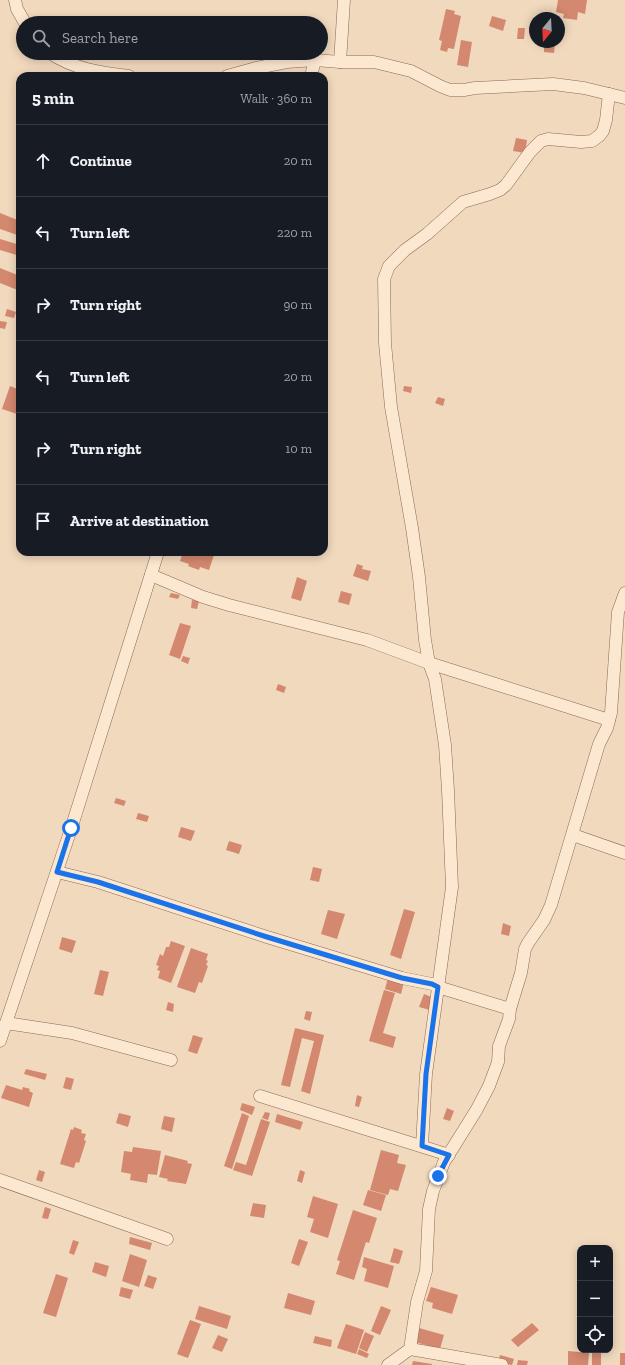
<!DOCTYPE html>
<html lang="en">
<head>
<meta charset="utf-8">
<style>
	body { margin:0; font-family:"Zilla Slab",serif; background:#20242c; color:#f1f3f6 }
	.controls { position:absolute; right:12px; bottom:12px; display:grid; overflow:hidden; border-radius:8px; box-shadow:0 2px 10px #0003 }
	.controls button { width:36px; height:36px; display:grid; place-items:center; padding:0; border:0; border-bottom:1px solid #363941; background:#171b24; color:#f1f3f6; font:20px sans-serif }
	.compass { position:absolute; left:529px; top:12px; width:36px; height:36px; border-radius:50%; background:#171b24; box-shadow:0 2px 10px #0003; rotate:198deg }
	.stop { position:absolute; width:12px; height:12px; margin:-9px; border:3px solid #1a73e8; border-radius:50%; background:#fff }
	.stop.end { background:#1a73e8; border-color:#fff; box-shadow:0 1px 4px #0008 }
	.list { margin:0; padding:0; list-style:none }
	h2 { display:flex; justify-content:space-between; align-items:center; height:52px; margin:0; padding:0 16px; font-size:17px }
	h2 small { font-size:13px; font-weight:400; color:#9ea1a6 }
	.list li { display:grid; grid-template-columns:26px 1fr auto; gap:12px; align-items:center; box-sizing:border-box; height:72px; padding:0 16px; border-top:1px solid #363941 }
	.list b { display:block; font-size:15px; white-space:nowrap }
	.list em { font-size:13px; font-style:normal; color:#9ea1a6 }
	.icon { flex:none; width:22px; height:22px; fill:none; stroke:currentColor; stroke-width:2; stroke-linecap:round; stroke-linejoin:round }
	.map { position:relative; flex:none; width:625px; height:1365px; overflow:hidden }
	.search { position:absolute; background:#171b24; box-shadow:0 2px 10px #0003; left:16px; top:16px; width:312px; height:44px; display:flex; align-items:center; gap:10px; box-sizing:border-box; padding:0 14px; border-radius:22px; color:#9ea1a6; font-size:15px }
	.panel { position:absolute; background:#171b24; box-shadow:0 2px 10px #0003; left:16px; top:72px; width:312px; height:484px; border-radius:12px }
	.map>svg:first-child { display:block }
	.building { fill:#d3886f }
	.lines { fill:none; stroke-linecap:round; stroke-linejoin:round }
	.street-casing { stroke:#8b6855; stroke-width:13 }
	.street { stroke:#fce7d1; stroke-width:12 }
	.route { stroke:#1a73e8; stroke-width:5 }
</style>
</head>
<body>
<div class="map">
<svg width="625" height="1365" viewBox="0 0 625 1365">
	<rect width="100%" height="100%" fill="#f1d9bd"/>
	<!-- building -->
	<g class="building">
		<path d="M558,0H587L585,14L578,12L577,20L563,18L564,14L556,12Z"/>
		<path d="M446,9L455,11L454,14L461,16L454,49L448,48L447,52L440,50L442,41L439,40Z"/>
		<path d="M492,16L506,20L503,31L489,26Z"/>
		<path d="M518,28H525L524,39H517Z"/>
		<path d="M461,40L472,42L468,67L457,65Z"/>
		<path d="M544,42H558V44H555L554,53L544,52Z"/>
		<path d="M516,138L527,140L525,153L513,151Z"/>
		<path d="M0,213L20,221V236L0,229Z"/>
		<path d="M0,239L20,245V256L0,250Z"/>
		<path d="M0,268L20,276V291L0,283Z"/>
		<path d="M7,309L16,312L14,318L5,316Z"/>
		<path d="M0,321L7,322L5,329L0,328Z"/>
		<path d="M10,386L20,390V415L2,409Z"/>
		<path d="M404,386L412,387L411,393L403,391Z"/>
		<path d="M438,397L445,399L443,406L435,403Z"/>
		<path d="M183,552H215L209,570L200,567L199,570L188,566L189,564L180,561Z"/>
		<path d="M357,564L363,566L362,569L371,571L368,581L353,576Z"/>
		<path d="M297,577L307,581L301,601L291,598Z"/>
		<path d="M341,591L352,594L349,605L338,602Z"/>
		<path d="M171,593L180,595L178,599L169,597Z"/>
		<path d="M192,600L199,601L197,609L191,608Z"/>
		<path d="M180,623L191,626L180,659L169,655Z"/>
		<path d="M183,656L190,658L188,664L181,661Z"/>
		<path d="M278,684L286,687L284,693L276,690Z"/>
		<path d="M116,798L126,801L124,806L114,803Z"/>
		<path d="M138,813L149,816L147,822L136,819Z"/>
		<path d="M181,827L195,831L191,841L178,837Z"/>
		<path d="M229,841L242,845L239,854L226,850Z"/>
		<path d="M313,867L322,869L319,882L310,880Z"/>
		<path d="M404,909L415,912L401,959L390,955Z"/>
		<path d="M328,910L345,914L337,939L321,934Z"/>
		<path d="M503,923L511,926L509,936L501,934Z"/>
		<path d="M62,937L76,941L72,953L59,949Z"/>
		<path d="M171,941L185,946L171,983L158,978L160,971L157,970L159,966L156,965L160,954L163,956L166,947H169Z"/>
		<path d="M191,948L208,954L206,960L208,961L206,965L208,966L202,983L199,982L195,993L177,987Z"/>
		<path d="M100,970L109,972L103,996L94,994Z"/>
		<path d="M388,978L404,982L401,994L385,989Z"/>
		<path d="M384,990L395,993L383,1033L396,1037L393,1048L369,1041Z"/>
		<path d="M424,994L434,998L430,1010L419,1007Z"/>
		<path d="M168,1002L174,1004L173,1012L166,1010Z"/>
		<path d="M306,1011L312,1012L310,1021L304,1019Z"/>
		<path d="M295,1028L324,1035L310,1094L301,1091L314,1041L302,1038L290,1087L281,1085Z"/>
		<path d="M193,1035L203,1038L197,1054L188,1051Z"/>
		<path d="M26,1069L47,1074L45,1080L24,1074Z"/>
		<path d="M66,1077L74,1079L71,1090L63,1088Z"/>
		<path d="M6,1085L22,1090L23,1087L30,1089L29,1091L33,1093L29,1107L1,1098Z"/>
		<path d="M357,1095L362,1097L359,1107L355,1106Z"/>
		<path d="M242,1103L255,1107L252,1115L240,1110Z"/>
		<path d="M447,1108L454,1111L450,1121L443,1119Z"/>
		<path d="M265,1112L270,1113L268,1120L262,1118Z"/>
		<path d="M119,1113L131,1116L128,1127L116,1123Z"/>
		<path d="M242,1113L249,1116L232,1169L224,1166Z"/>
		<path d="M277,1114L303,1122L300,1130L275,1122Z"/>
		<path d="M164,1116L175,1118L172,1132L161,1129Z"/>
		<path d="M261,1119L270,1122L252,1176L233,1170L236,1162L246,1165Z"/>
		<path d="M74,1127L82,1130L81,1133L86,1134L84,1140L86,1141L79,1163L76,1162L74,1168L60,1164L71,1129L73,1130Z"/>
		<path d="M133,1147L161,1151L157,1175L148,1174L147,1183L130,1180L131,1174L121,1172L124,1151L132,1152Z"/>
		<path d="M381,1150L399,1155L397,1163L406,1165L398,1191L390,1189L388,1195L370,1190Z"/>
		<path d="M165,1155L188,1161L187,1163L192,1164L186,1184L167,1181L168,1179L159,1177Z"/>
		<path d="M39,1170L45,1172L42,1182L36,1180Z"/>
		<path d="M300,1170L305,1172L302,1183L297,1181Z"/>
		<path d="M368,1190L386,1195L381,1211L363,1205Z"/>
		<path d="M313,1196L338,1204L328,1238L310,1232L314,1219L307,1217Z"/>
		<path d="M253,1203L266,1205L264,1218L250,1216Z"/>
		<path d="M45,1207L51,1209L48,1219L42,1218Z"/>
		<path d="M353,1210L377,1218L369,1243L366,1242L354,1280L336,1274L340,1261L337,1260Z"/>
		<path d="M130,1237L152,1243L150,1250L129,1244Z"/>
		<path d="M299,1239L308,1242L299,1266L291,1263Z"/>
		<path d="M73,1240L79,1242L74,1255L69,1253Z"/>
		<path d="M394,1248L403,1251L399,1264L390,1262Z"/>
		<path d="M130,1254L147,1260L139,1287L122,1281Z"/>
		<path d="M364,1257L394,1266L388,1288L364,1281L367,1269L362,1267Z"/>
		<path d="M95,1262L109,1266L106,1277L92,1272Z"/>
		<path d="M56,1274L68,1278L56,1317L43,1313Z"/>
		<path d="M148,1275L157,1278L153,1289L144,1286Z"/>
		<path d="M121,1287L133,1290L130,1299L119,1296Z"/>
		<path d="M431,1287L458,1295L452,1314L432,1308L433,1303L426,1301Z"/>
		<path d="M288,1293L315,1301L311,1315L284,1308Z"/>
		<path d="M199,1306L231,1316L227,1329L195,1319Z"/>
		<path d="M381,1306L391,1310L380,1335L371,1331Z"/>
		<path d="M190,1320L201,1324L188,1358L177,1354Z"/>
		<path d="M532,1323L539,1330L518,1347L511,1340Z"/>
		<path d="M346,1324L364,1330L356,1354L337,1348Z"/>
		<path d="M419,1328L444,1335L440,1349L415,1342Z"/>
		<path d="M365,1332L374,1336L367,1352L359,1348Z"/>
		<path d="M218,1335L228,1339L222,1352L212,1348Z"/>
		<path d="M315,1336L332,1340L331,1347L313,1343Z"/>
		<path d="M359,1349L369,1354L367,1358L357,1354Z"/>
		<path d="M568,1351L589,1353L588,1365H568Z"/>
		<path d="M592,1352L601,1353V1365H592Z"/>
		<rect x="620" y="1353" width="5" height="12"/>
		<path d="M500,1355L514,1359L512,1365L498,1362Z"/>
		<path d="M518,1360L528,1361L527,1365H517Z"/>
		<path d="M413,1361L432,1364V1365H412Z"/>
	</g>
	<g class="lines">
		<defs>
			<g id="street">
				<path d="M15,0L17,9L25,23"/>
				<path d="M50,53C74,69 101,73 129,76"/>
				<path d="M340,62L344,0"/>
				<path d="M227,76L256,68L287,62L315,60L340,62H374L411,71L440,86L450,90H464L475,88L553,84L584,88L625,98"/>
				<path d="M311,76L315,60"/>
				<path d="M151,575L203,597L229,605L367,640L429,663L609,720"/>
				<path d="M573,835L625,853"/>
				<path d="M57,872L98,882L267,937L402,978L432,984L438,987L510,1009"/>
				<path d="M6,1023L72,1033L171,1060"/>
				<path d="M0,1041L71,829L158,552"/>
				<path d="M260,1096L449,1155"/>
				<path d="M422,1146L426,1074L452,887L448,790L445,745L435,679L429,663L425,640L419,577L412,528L391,407L385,343L384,279L389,266L405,250L427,234L463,202L490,194L500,190L506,185L530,152L541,141L548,139L581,142L592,141L599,136L603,131L606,120L609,94"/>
				<path d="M0,1180L167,1239"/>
				<path d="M410,1349L502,1365"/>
				<path d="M388,1365L410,1349L417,1302L426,1271L429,1209L433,1191L444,1162L477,1109L489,1086L498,1062L499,1046L509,1019L510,1009L521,973L525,949L528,943L544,920L551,905L599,744L607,728L611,713L618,612L625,593"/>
			</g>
		</defs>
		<!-- street casing -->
		<use href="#street" class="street-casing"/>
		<!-- street -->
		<use href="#street" class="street"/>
	</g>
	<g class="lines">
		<!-- route -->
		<path class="route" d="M71,828L57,872L98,882L267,937L402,978L432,984L438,987L426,1074L422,1146L449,1155L438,1176"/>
	</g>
</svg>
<div class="controls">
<button>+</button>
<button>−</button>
<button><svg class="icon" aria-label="locate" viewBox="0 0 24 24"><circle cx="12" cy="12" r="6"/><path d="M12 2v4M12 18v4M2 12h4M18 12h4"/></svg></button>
</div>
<svg class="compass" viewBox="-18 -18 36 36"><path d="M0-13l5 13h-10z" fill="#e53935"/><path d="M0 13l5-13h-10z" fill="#9ea1a6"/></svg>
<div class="stop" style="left:71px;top:828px"></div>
<div class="stop end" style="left:438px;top:1176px"></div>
<div class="search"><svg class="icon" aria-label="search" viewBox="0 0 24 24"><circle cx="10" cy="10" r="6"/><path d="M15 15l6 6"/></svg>Search here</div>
<section class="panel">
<h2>5 min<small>Walk · 360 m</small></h2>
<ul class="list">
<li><svg class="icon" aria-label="ahead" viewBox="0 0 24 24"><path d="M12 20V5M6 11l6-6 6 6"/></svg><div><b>Continue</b></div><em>20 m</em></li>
<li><svg class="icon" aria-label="left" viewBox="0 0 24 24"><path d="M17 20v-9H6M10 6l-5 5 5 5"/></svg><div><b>Turn left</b></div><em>220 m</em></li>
<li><svg class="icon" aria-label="right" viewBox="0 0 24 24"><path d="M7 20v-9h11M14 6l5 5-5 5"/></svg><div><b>Turn right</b></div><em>90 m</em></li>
<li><svg class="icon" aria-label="left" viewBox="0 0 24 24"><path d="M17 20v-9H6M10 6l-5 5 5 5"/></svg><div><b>Turn left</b></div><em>20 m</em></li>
<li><svg class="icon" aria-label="right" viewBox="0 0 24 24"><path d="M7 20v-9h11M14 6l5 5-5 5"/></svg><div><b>Turn right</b></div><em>10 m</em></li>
<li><svg class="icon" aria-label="arrive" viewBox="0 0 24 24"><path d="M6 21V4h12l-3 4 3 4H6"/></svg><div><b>Arrive at destination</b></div></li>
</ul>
</section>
</div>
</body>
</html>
